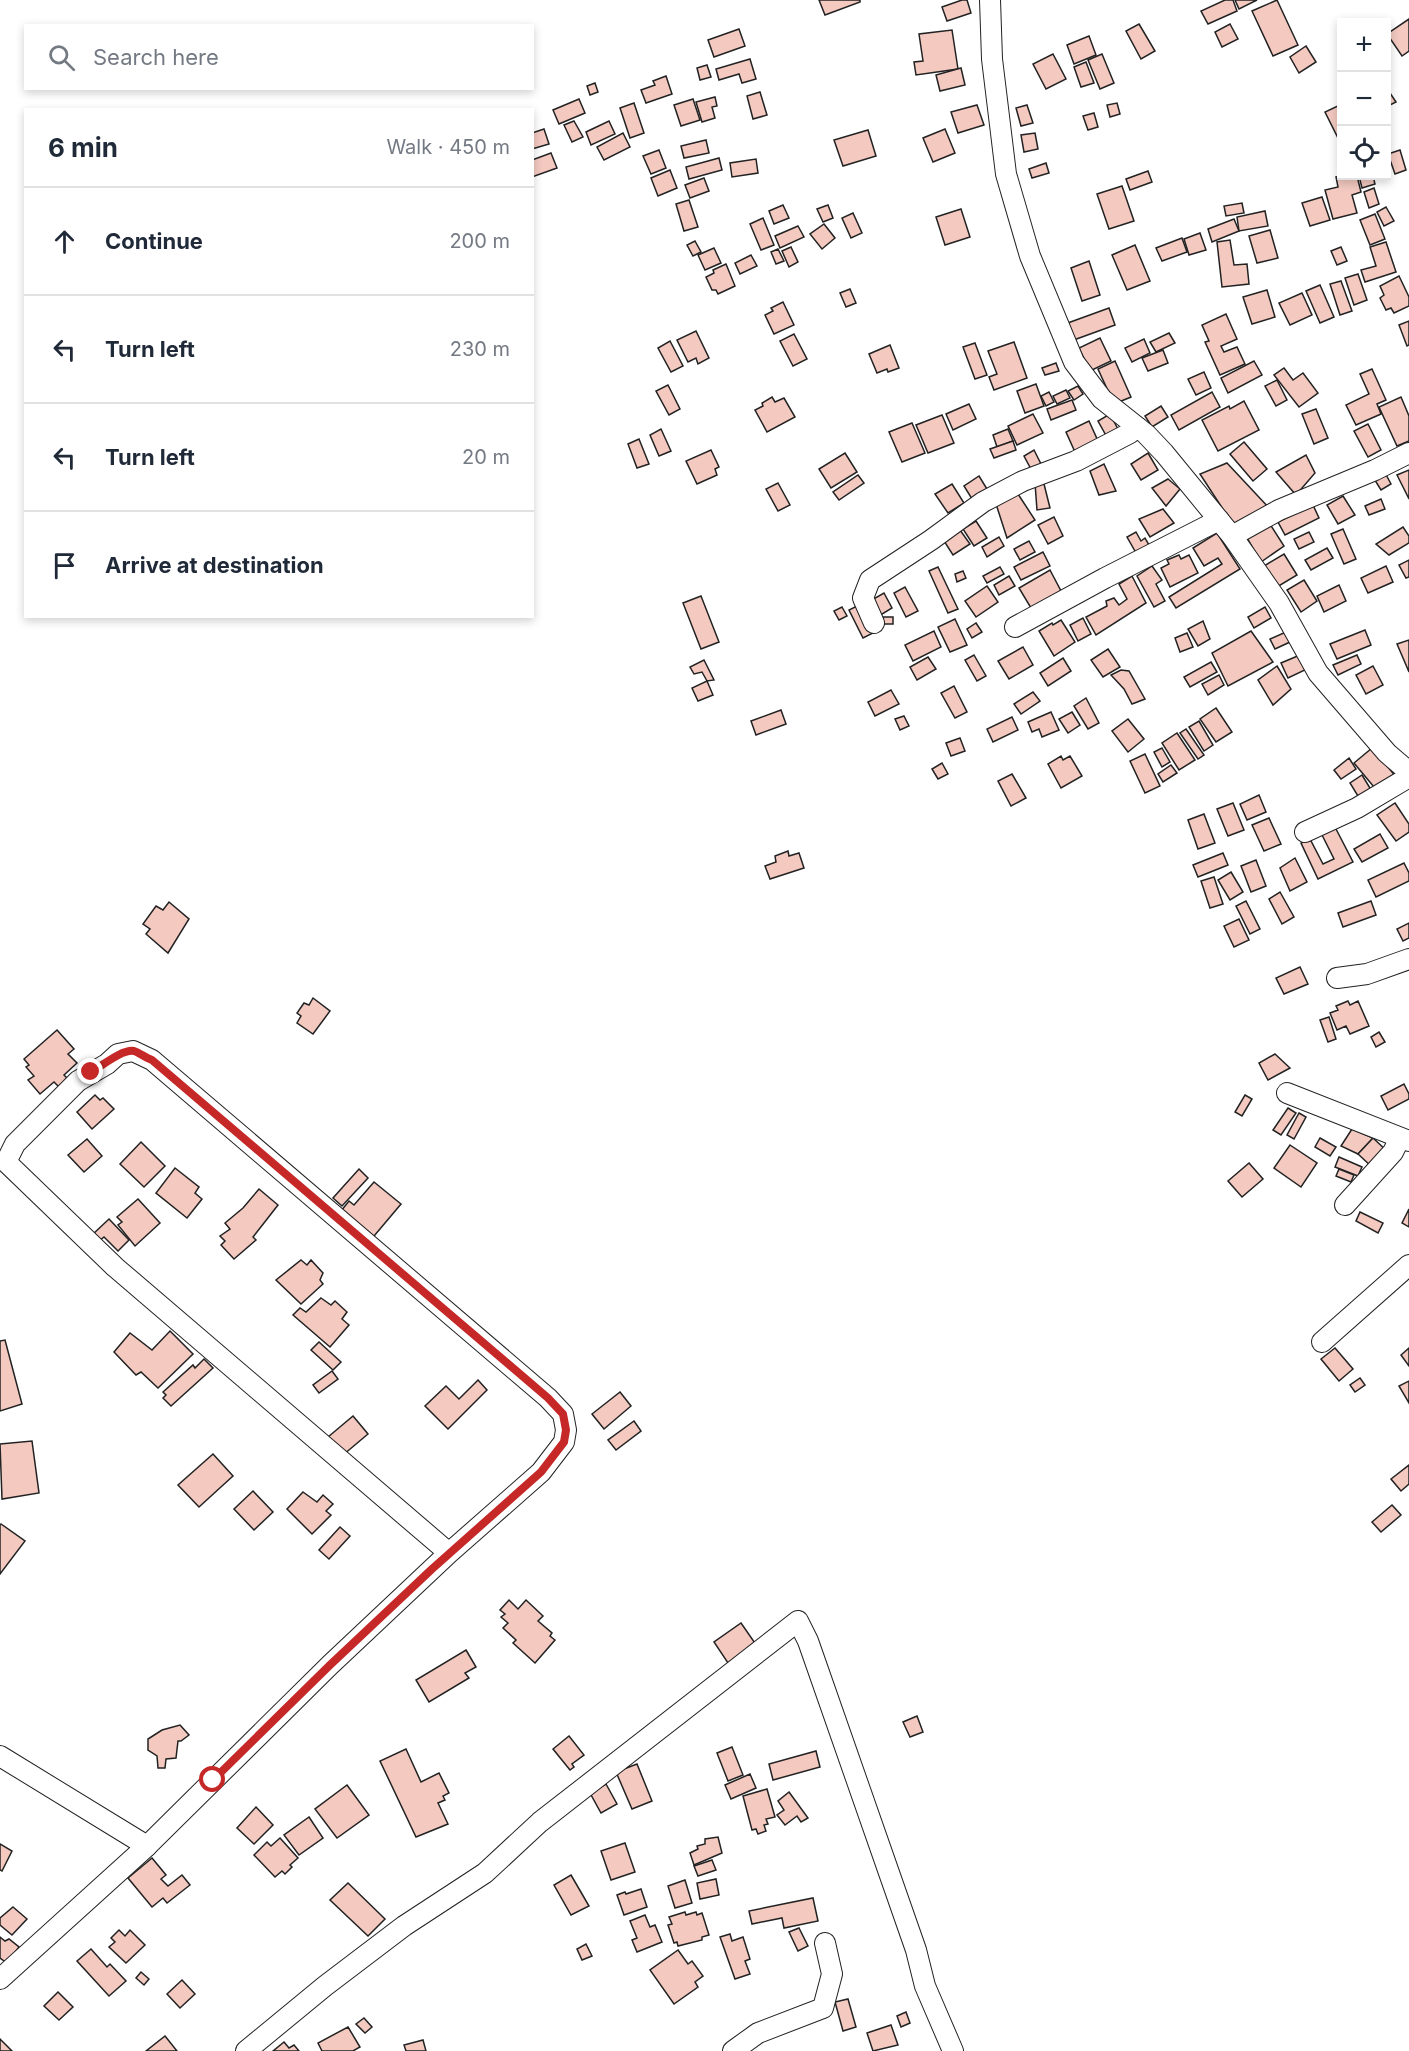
<!DOCTYPE html>
<html lang="en">
<head>
<meta charset="utf-8">
<style>
	body { margin:0; font-family:Inter,sans-serif; background:#f2f2f3; color:#1f2937 }
	.controls { position:absolute; right:18px; top:18px; display:grid; overflow:hidden; border-radius:0px; box-shadow:0 3px 9px #0003 }
	.controls button { width:54px; height:54px; display:grid; place-items:center; padding:0; border:0; border-bottom:2px solid #e0e1e3; background:#fff; color:#1f2937; font:30px sans-serif }
	.stop { position:absolute; width:18px; height:18px; margin:-14px; border:4px solid #c62828; border-radius:50%; background:#fff }
	.stop.end { background:#c62828; border-color:#fff; box-shadow:0 2px 6px #0008 }
	.list { margin:0; padding:0; list-style:none }
	h2 { display:flex; justify-content:space-between; align-items:center; height:78px; margin:0; padding:0 24px; font-size:26px }
	h2 small { font-size:20px; font-weight:400; color:#747a83 }
	.list li { display:grid; grid-template-columns:39px 1fr auto; gap:18px; align-items:center; box-sizing:border-box; height:108px; padding:0 24px; border-top:2px solid #e0e1e3 }
	.list b { display:block; font-size:22px; white-space:nowrap }
	.list em { font-size:20px; font-style:normal; color:#747a83 }
	.icon { flex:none; width:33px; height:33px; fill:none; stroke:currentColor; stroke-width:2; stroke-linecap:round; stroke-linejoin:round }
	.map { position:relative; flex:none; width:1409px; height:2051px; overflow:hidden }
	.search { position:absolute; background:#fff; box-shadow:0 3px 9px #0003; left:24px; top:24px; width:510px; height:66px; display:flex; align-items:center; gap:15px; box-sizing:border-box; padding:0 21px; border-radius:0px; color:#747a83; font-size:22px }
	.panel { position:absolute; background:#fff; box-shadow:0 3px 9px #0003; left:24px; top:108px; width:510px; height:510px; border-radius:0px }
	.map>svg:first-child { display:block }
	.building { fill:#f3c9c0; stroke:#222; stroke-width:1.5 }
	.lines { fill:none; stroke-linecap:round; stroke-linejoin:round }
	.minor-casing { stroke:#222; stroke-width:22 }
	.minor { stroke:#fff; stroke-width:20 }
	.route { stroke:#c62828; stroke-width:8 }
</style>
</head>
<body>
<div class="map">
<svg width="1409" height="2051" viewBox="0 0 1409 2051">
	<rect width="100%" height="100%" fill="#fff"/>
	<!-- building -->
	<g class="building">
		<path d="M819,0H860V2L825,15Z"/>
		<path d="M962,0H967L971,13L947,21L942,7Z"/>
		<path d="M1225,0H1233L1237,11L1208,24L1201,11Z"/>
		<path d="M1235,0H1257L1239,9Z"/>
		<path d="M1277,0L1298,45L1273,56L1252,11Z"/>
		<path d="M1409,19V51L1402,56L1387,34Z"/>
		<path d="M1139,24L1155,51L1141,59L1126,31Z"/>
		<path d="M1230,24L1238,39L1222,47L1215,32Z"/>
		<path d="M739,29L745,46L714,57L708,40Z"/>
		<path d="M952,30L958,69L916,75L914,62L923,61L919,34Z"/>
		<path d="M1089,36L1096,55L1074,64L1067,45Z"/>
		<path d="M1306,46L1316,62L1299,73L1290,57Z"/>
		<path d="M1053,54L1066,79L1046,89L1033,64Z"/>
		<path d="M1102,54L1114,83L1100,89L1088,60Z"/>
		<path d="M750,59L756,79L742,83L739,74L719,80L716,69Z"/>
		<path d="M1086,62L1094,83L1081,87L1074,67Z"/>
		<path d="M707,65L711,77L700,80L697,68Z"/>
		<path d="M961,68L965,85L940,91L936,75Z"/>
		<path d="M666,76L672,94L646,103L641,90L655,85L653,81Z"/>
		<path d="M595,83L598,92L590,95L587,86Z"/>
		<path d="M1386,87L1396,102L1386,107Z"/>
		<path d="M760,92L767,115L753,119L747,96Z"/>
		<path d="M715,97L717,106L712,107L715,118L702,122L696,102Z"/>
		<path d="M579,99L585,113L559,124L553,110Z"/>
		<path d="M693,99L700,120L681,126L674,105Z"/>
		<path d="M634,103L644,133L630,138L620,108Z"/>
		<path d="M1117,103L1120,114L1110,117L1107,105Z"/>
		<path d="M1342,104V139L1339,140L1325,112Z"/>
		<path d="M977,105L984,125L958,133L951,112Z"/>
		<path d="M1027,105L1033,123L1021,126L1016,108Z"/>
		<path d="M1094,113L1098,127L1088,130L1083,116Z"/>
		<path d="M574,121L583,137L572,142L564,125Z"/>
		<path d="M609,121L615,134L591,145L586,132Z"/>
		<path d="M544,129L549,144L532,149V133Z"/>
		<path d="M945,129L955,153L933,162L923,138Z"/>
		<path d="M868,130L876,156L843,166L834,140Z"/>
		<path d="M623,133L630,147L604,160L597,147Z"/>
		<path d="M1035,133L1038,149L1024,152L1021,135Z"/>
		<path d="M706,140L709,153L684,158L681,146Z"/>
		<path d="M659,150L666,168L651,174L643,156Z"/>
		<path d="M1400,150L1406,170L1395,174L1388,154Z"/>
		<path d="M551,153L557,168L532,177V160Z"/>
		<path d="M719,158L722,170L689,179L686,167Z"/>
		<path d="M756,159L758,173L732,177L730,163Z"/>
		<path d="M1046,163L1049,173L1032,178L1029,169Z"/>
		<path d="M670,170L677,188L658,196L651,178Z"/>
		<path d="M1148,171L1152,182L1130,190L1126,179Z"/>
		<path d="M1343,176H1357L1361,192L1352,195L1357,213L1333,219L1325,190L1338,187L1336,177Z"/>
		<path d="M1359,176H1373L1375,184L1362,188Z"/>
		<path d="M704,178L709,191L690,198L685,185Z"/>
		<path d="M1122,186L1134,221L1109,229L1097,194Z"/>
		<path d="M1374,188L1379,204L1369,208L1364,192Z"/>
		<path d="M1322,197L1330,220L1310,226L1302,203Z"/>
		<path d="M689,200L698,227L684,231L676,204Z"/>
		<path d="M1242,203L1244,213L1226,216L1224,206Z"/>
		<path d="M783,205L789,218L774,224L769,211Z"/>
		<path d="M828,205L833,218L823,222L817,209Z"/>
		<path d="M1386,207L1394,221L1384,226L1377,212Z"/>
		<path d="M961,209L970,237L945,245L936,217Z"/>
		<path d="M1265,211L1268,226L1239,231L1237,217Z"/>
		<path d="M853,213L862,233L851,238L842,218Z"/>
		<path d="M1375,214L1385,239L1370,245L1360,220Z"/>
		<path d="M763,218L774,245L761,250L750,224Z"/>
		<path d="M1234,219L1239,231L1212,242L1208,229Z"/>
		<path d="M824,224L835,238L822,249L810,234Z"/>
		<path d="M798,226L804,237L780,248L775,236Z"/>
		<path d="M1270,230L1278,258L1257,263L1249,236Z"/>
		<path d="M1200,233L1206,250L1189,255L1184,239Z"/>
		<path d="M1182,238L1187,252L1162,261L1156,248Z"/>
		<path d="M1230,240L1234,265L1247,264L1249,284L1222,287L1217,242Z"/>
		<path d="M695,241L701,252L693,256L687,245Z"/>
		<path d="M1386,242L1396,272L1365,282L1361,270L1376,266L1370,247Z"/>
		<path d="M1135,245L1150,281L1127,290L1112,255Z"/>
		<path d="M791,247L798,262L789,267L782,251Z"/>
		<path d="M1341,247L1347,261L1337,265L1331,251Z"/>
		<path d="M714,248L721,263L705,270L698,255Z"/>
		<path d="M778,249L784,261L776,264L771,252Z"/>
		<path d="M751,255L757,266L740,274L735,263Z"/>
		<path d="M1089,261L1100,295L1082,301L1071,268Z"/>
		<path d="M726,264L735,286L718,294L716,290H712L706,277L714,273L713,270Z"/>
		<path d="M1358,274L1367,300L1354,305L1345,278Z"/>
		<path d="M1399,276L1409,297V306L1394,313L1391,308L1386,310L1380,298L1384,295L1380,286Z"/>
		<path d="M1341,281L1352,311L1340,315L1330,284Z"/>
		<path d="M1320,285L1334,317L1320,323L1306,291Z"/>
		<path d="M850,289L856,303L846,307L840,293Z"/>
		<path d="M1267,290L1275,317L1252,324L1243,297Z"/>
		<path d="M1302,293L1312,315L1290,325L1279,303Z"/>
		<path d="M783,302L794,325L774,334L765,315L773,311L771,308Z"/>
		<path d="M1109,308L1115,325L1071,341L1065,324Z"/>
		<path d="M1226,314L1237,339L1221,346L1224,352L1237,347L1245,364L1220,375L1205,342L1209,341L1202,325Z"/>
		<path d="M1409,321V345L1407,346L1399,325Z"/>
		<path d="M696,331L709,358L698,364L696,358L688,362L677,340Z"/>
		<path d="M1169,333L1175,343L1156,352L1150,342Z"/>
		<path d="M794,334L807,359L793,366L780,341Z"/>
		<path d="M1100,338L1111,361L1090,371L1079,348Z"/>
		<path d="M1144,339L1150,353L1132,362L1125,348Z"/>
		<path d="M670,341L683,366L671,372L658,348Z"/>
		<path d="M1014,342L1027,378L994,390L989,377L997,374L988,351Z"/>
		<path d="M975,343L987,375L975,379L963,347Z"/>
		<path d="M890,345L899,368L888,372L887,369L877,373L869,354Z"/>
		<path d="M1163,350L1168,363L1148,371L1142,358Z"/>
		<path d="M1115,361L1131,397L1114,404L1098,369Z"/>
		<path d="M1254,361L1262,375L1228,393L1221,378Z"/>
		<path d="M1056,363L1059,371L1045,375L1042,368Z"/>
		<path d="M1284,368L1293,380L1303,373L1318,393L1299,407L1274,375Z"/>
		<path d="M1372,369L1386,400L1377,404L1381,414L1356,425L1346,405L1369,394L1360,374Z"/>
		<path d="M1204,372L1211,388L1196,395L1188,379Z"/>
		<path d="M1277,380L1287,400L1276,406L1265,386Z"/>
		<path d="M1036,384L1044,406L1025,413L1017,391Z"/>
		<path d="M668,385L680,409L669,415L656,391Z"/>
		<path d="M1078,386L1083,394L1074,400L1068,391Z"/>
		<path d="M1066,390L1070,398L1057,404L1053,396Z"/>
		<path d="M1049,392L1054,402L1046,406L1041,396Z"/>
		<path d="M1212,392L1220,407L1179,430L1171,415Z"/>
		<path d="M772,397L775,402L784,398L795,417L767,432L755,410L763,406L762,403Z"/>
		<path d="M1401,397L1409,416V441L1397,446L1379,407Z"/>
		<path d="M1072,400L1076,410L1051,420L1047,409Z"/>
		<path d="M1244,401L1259,430L1218,451L1202,420L1229,406L1230,409Z"/>
		<path d="M969,404L976,419L953,430L946,414Z"/>
		<path d="M1161,406L1168,417L1152,427L1145,416Z"/>
		<path d="M1316,409L1328,438L1314,444L1302,414Z"/>
		<path d="M1033,414L1043,433L1017,445L1008,426Z"/>
		<path d="M1110,414L1120,433L1108,439L1098,421Z"/>
		<path d="M942,415L954,443L928,453L916,425Z"/>
		<path d="M1089,421L1098,441L1075,452L1066,432Z"/>
		<path d="M912,423L925,453L902,462L889,432Z"/>
		<path d="M1368,424L1381,450L1368,457L1354,431Z"/>
		<path d="M661,429L671,451L659,456L650,435Z"/>
		<path d="M1008,429L1013,441L997,447L993,435Z"/>
		<path d="M639,439L649,464L637,468L628,444Z"/>
		<path d="M1013,441L1016,450L994,458L990,449Z"/>
		<path d="M1244,442L1267,469L1253,481L1230,454Z"/>
		<path d="M711,450L719,467L715,469L717,475L697,484L686,461Z"/>
		<path d="M1034,450L1042,466L1032,471L1024,456Z"/>
		<path d="M845,453L857,472L831,488L819,469Z"/>
		<path d="M1148,453L1158,470L1141,480L1131,464Z"/>
		<path d="M1306,455L1315,473L1296,495L1276,472Z"/>
		<path d="M1227,463L1271,510L1234,526L1200,474Z"/>
		<path d="M1104,464L1116,491L1099,495L1090,471Z"/>
		<path d="M1409,470V499L1397,475Z"/>
		<path d="M1384,471L1391,484L1381,490L1373,477Z"/>
		<path d="M858,475L864,483L839,500L833,492Z"/>
		<path d="M979,476L987,489L972,499L964,486Z"/>
		<path d="M1168,479L1180,489L1166,506L1152,488Z"/>
		<path d="M1043,480L1050,508L1037,510L1035,483Z"/>
		<path d="M778,483L790,505L778,511L766,489Z"/>
		<path d="M952,484L964,503L948,513L935,494Z"/>
		<path d="M1018,494L1035,520L1007,538L996,504Z"/>
		<path d="M1343,496L1355,515L1338,524L1327,505Z"/>
		<path d="M1381,499L1385,509L1369,515L1365,506Z"/>
		<path d="M1313,505L1319,518L1285,535L1278,522Z"/>
		<path d="M1163,509L1174,523L1150,537L1139,519Z"/>
		<path d="M1054,517L1063,536L1048,544L1038,525Z"/>
		<path d="M976,521L987,538L974,546L963,529Z"/>
		<path d="M1268,521L1284,546L1261,562L1247,538Z"/>
		<path d="M1403,527L1409,536V543L1389,555L1376,544Z"/>
		<path d="M1343,529L1356,559L1344,564L1331,534Z"/>
		<path d="M960,530L970,544L953,555L944,541Z"/>
		<path d="M1136,532L1141,541L1145,538L1152,550L1139,558L1127,537Z"/>
		<path d="M1309,532L1314,542L1299,549L1294,539Z"/>
		<path d="M1217,533L1240,569L1176,608L1169,597L1222,564L1218,558L1204,566L1193,548Z"/>
		<path d="M999,537L1004,546L987,557L982,547Z"/>
		<path d="M1029,541L1035,552L1020,560L1014,549Z"/>
		<path d="M1327,548L1333,558L1311,570L1305,560Z"/>
		<path d="M1043,552L1050,566L1021,580L1014,567Z"/>
		<path d="M1284,554L1297,575L1277,587L1264,566Z"/>
		<path d="M1179,555L1181,559L1189,555L1198,573L1170,587L1161,568L1169,564L1167,560Z"/>
		<path d="M1409,560V577L1406,578L1399,565Z"/>
		<path d="M1152,566L1162,580L1156,584L1165,601L1154,607L1137,576Z"/>
		<path d="M1386,566L1393,582L1368,593L1361,578Z"/>
		<path d="M938,567L958,609L948,613L929,571Z"/>
		<path d="M1000,567L1004,574L987,583L983,576Z"/>
		<path d="M1050,570L1061,591L1031,608L1019,588Z"/>
		<path d="M963,571L966,578L957,582L955,574Z"/>
		<path d="M1009,576L1015,586L999,595L994,585Z"/>
		<path d="M1132,576L1146,603L1096,635L1086,617L1107,606L1106,601L1114,598L1119,605L1127,599L1119,584Z"/>
		<path d="M1304,580L1317,601L1301,612L1287,590Z"/>
		<path d="M1339,585L1346,601L1324,612L1317,596Z"/>
		<path d="M987,586L998,602L976,617L965,601Z"/>
		<path d="M905,587L918,611L906,617L894,593Z"/>
		<path d="M884,593L892,608L879,616L870,601Z"/>
		<path d="M701,596L719,642L701,649L683,603Z"/>
		<path d="M859,605L873,633L863,638L849,610Z"/>
		<path d="M842,607L847,616L839,620L834,611Z"/>
		<path d="M1265,607L1271,618L1254,628L1248,617Z"/>
		<rect x="883" y="617" width="10" height="7"/>
		<path d="M1083,618L1091,634L1078,641L1070,625Z"/>
		<path d="M955,619L967,645L950,652L938,627Z"/>
		<path d="M1061,620L1075,642L1054,656L1039,631L1052,623L1053,625Z"/>
		<path d="M1203,621L1210,639L1198,646L1188,629Z"/>
		<path d="M976,623L982,632L972,638L967,629Z"/>
		<path d="M1365,630L1371,645L1337,659L1330,644Z"/>
		<path d="M934,631L941,647L913,661L905,645Z"/>
		<path d="M1251,631L1273,662L1228,686L1212,653Z"/>
		<path d="M1286,632L1290,642L1275,649L1270,639Z"/>
		<path d="M1187,633L1193,647L1180,652L1175,638Z"/>
		<path d="M1409,640V672L1397,644Z"/>
		<path d="M1023,647L1033,665L1009,679L998,661Z"/>
		<path d="M1108,649L1120,667L1103,677L1091,660Z"/>
		<path d="M974,655L986,676L977,681L965,660Z"/>
		<path d="M1300,655L1307,669L1288,678L1281,663Z"/>
		<path d="M1357,655L1361,664L1338,675L1333,665Z"/>
		<path d="M928,657L936,669L917,680L910,667Z"/>
		<path d="M1063,658L1071,671L1048,686L1040,673Z"/>
		<path d="M704,660L714,680L707,681L702,672L694,674L690,667Z"/>
		<path d="M1211,662L1217,672L1190,687L1184,677Z"/>
		<path d="M1277,666L1291,689L1273,705L1258,680Z"/>
		<path d="M1373,666L1383,685L1366,694L1356,675Z"/>
		<path d="M1121,670L1129,671L1145,699L1132,704L1124,689L1111,675Z"/>
		<path d="M1219,675L1224,685L1208,695L1202,684Z"/>
		<path d="M707,681L713,695L698,701L692,688Z"/>
		<path d="M954,686L967,712L955,718L941,693Z"/>
		<path d="M891,690L899,704L875,716L868,702Z"/>
		<path d="M1033,692L1040,701L1021,714L1014,704Z"/>
		<path d="M1086,698L1099,723L1088,729L1074,706Z"/>
		<path d="M1216,708L1232,732L1216,742L1200,719Z"/>
		<path d="M781,710L786,724L756,735L751,721Z"/>
		<path d="M1051,712L1059,730L1042,737L1039,729L1032,732L1028,722Z"/>
		<path d="M1072,712L1080,725L1068,733L1059,719Z"/>
		<path d="M904,716L909,726L900,730L895,719Z"/>
		<path d="M1012,717L1018,730L993,742L987,729Z"/>
		<path d="M1128,719L1144,739L1128,752L1112,731Z"/>
		<path d="M1199,721L1213,745L1204,751L1189,727Z"/>
		<path d="M1186,729L1204,755L1198,759L1180,733Z"/>
		<path d="M1177,733L1195,760L1179,770L1162,743Z"/>
		<path d="M960,738L965,751L951,756L946,743Z"/>
		<path d="M1162,748L1170,762L1162,767L1154,752Z"/>
		<path d="M1372,748L1397,778L1379,793L1354,763Z"/>
		<path d="M1145,754L1160,786L1145,793L1130,761Z"/>
		<path d="M1061,756L1063,760L1070,756L1082,776L1061,788L1048,764Z"/>
		<path d="M1349,758L1356,769L1341,779L1334,770Z"/>
		<path d="M942,763L948,774L938,779L932,769Z"/>
		<path d="M1171,765L1177,773L1163,782L1158,774Z"/>
		<path d="M1012,774L1026,798L1011,806L998,781Z"/>
		<path d="M1362,775L1373,793L1361,801L1350,783Z"/>
		<path d="M1259,795L1266,812L1247,820L1240,804Z"/>
		<path d="M1233,803L1244,830L1228,836L1217,809Z"/>
		<path d="M1395,803L1409,824V832L1396,841L1377,815Z"/>
		<path d="M1204,814L1215,843L1198,849L1188,820Z"/>
		<path d="M1269,818L1281,844L1264,851L1252,825Z"/>
		<path d="M1335,827L1353,862L1318,879L1301,843L1310,839L1323,864L1334,859L1321,833Z"/>
		<path d="M1380,834L1388,848L1362,862L1354,849Z"/>
		<path d="M788,851L789,856L799,853L804,868L770,879L765,866L776,862L775,856Z"/>
		<path d="M1223,853L1228,865L1198,877L1193,865Z"/>
		<path d="M1295,858L1307,882L1290,891L1280,868Z"/>
		<path d="M1256,860L1266,886L1251,892L1241,866Z"/>
		<path d="M1404,863L1409,873V881L1376,897L1368,880Z"/>
		<path d="M1231,872L1243,892L1230,900L1218,880Z"/>
		<path d="M1214,877L1223,904L1210,908L1201,881Z"/>
		<path d="M1280,892L1294,917L1282,924L1269,899Z"/>
		<path d="M1246,901L1260,929L1250,934L1236,906Z"/>
		<path d="M1371,901L1376,915L1343,927L1338,913Z"/>
		<path d="M169,902L189,919L168,953L146,934L150,929L143,924L156,906L163,910Z"/>
		<path d="M1239,919L1249,940L1234,947L1224,926Z"/>
		<path d="M1409,923V938L1403,941L1397,929Z"/>
		<path d="M1300,967L1308,984L1284,994L1276,978Z"/>
		<path d="M313,998L330,1011L313,1034L297,1023L301,1016L297,1013L304,1003L309,1005Z"/>
		<path d="M1348,1001L1350,1005L1358,1001L1369,1026L1350,1034L1346,1026L1337,1030L1330,1013L1338,1010L1336,1006Z"/>
		<path d="M1329,1017L1336,1039L1328,1042L1320,1020Z"/>
		<path d="M57,1030L74,1049L68,1054L77,1063L64,1075L68,1079L59,1087L54,1082L40,1094L28,1080L34,1076L26,1067L29,1065L24,1059Z"/>
		<path d="M1379,1032L1385,1042L1376,1047L1371,1037Z"/>
		<path d="M1275,1054L1290,1068L1268,1080L1259,1063Z"/>
		<path d="M1404,1084L1409,1094V1099L1388,1110L1381,1096Z"/>
		<path d="M95,1095L100,1100L103,1098L114,1109L92,1129L77,1112Z"/>
		<path d="M1245,1095L1252,1099L1242,1116L1235,1112Z"/>
		<path d="M1288,1108L1296,1113L1281,1135L1273,1130Z"/>
		<path d="M1299,1113L1306,1117L1294,1139L1287,1135Z"/>
		<path d="M1352,1129L1373,1138L1358,1154L1341,1146Z"/>
		<path d="M1320,1138L1336,1147L1330,1156L1315,1147Z"/>
		<path d="M1373,1138L1388,1152L1372,1167L1358,1154Z"/>
		<path d="M87,1139L102,1156L84,1172L68,1155Z"/>
		<path d="M141,1142L165,1166L144,1187L120,1164Z"/>
		<path d="M1290,1145L1317,1163L1301,1187L1274,1168Z"/>
		<path d="M1339,1157L1362,1167L1358,1176L1335,1167Z"/>
		<path d="M1249,1163L1263,1179L1242,1197L1228,1181Z"/>
		<path d="M175,1168L199,1187L195,1193L202,1199L187,1218L156,1193Z"/>
		<path d="M359,1169L368,1178L342,1206L333,1198Z"/>
		<path d="M1339,1169L1354,1175L1351,1182L1336,1176Z"/>
		<path d="M374,1182L401,1204L369,1242L337,1216L349,1201L354,1205Z"/>
		<path d="M259,1189L278,1205L253,1237L256,1240L234,1259L221,1245L225,1241L220,1236L230,1229L225,1223L243,1208Z"/>
		<path d="M138,1199L160,1223L135,1246L118,1225L122,1222L117,1217Z"/>
		<path d="M1409,1209V1227L1402,1223Z"/>
		<path d="M1360,1212L1383,1223L1378,1233L1356,1221Z"/>
		<path d="M109,1219L129,1240L118,1251L104,1237L98,1242L92,1235Z"/>
		<path d="M301,1260L307,1265L311,1260L323,1273L320,1280L323,1284L301,1304L276,1280Z"/>
		<path d="M321,1298L331,1305L335,1301L347,1312L342,1319L349,1325L330,1347L293,1315L300,1308L306,1312Z"/>
		<path d="M170,1331L193,1354L158,1388L141,1372L136,1375L114,1352L130,1333L152,1350Z"/>
		<path d="M5,1340L22,1404L0,1411V1341Z"/>
		<path d="M319,1342L341,1362L333,1370L311,1350Z"/>
		<path d="M1335,1348L1353,1369L1339,1381L1321,1359Z"/>
		<path d="M1409,1348V1366L1401,1355Z"/>
		<path d="M204,1359L213,1368L171,1406L163,1398L166,1395L163,1392L193,1365L195,1368Z"/>
		<path d="M332,1371L338,1379L319,1393L313,1385Z"/>
		<path d="M1360,1378L1365,1385L1355,1392L1350,1385Z"/>
		<path d="M478,1380L487,1390L448,1429L425,1406L446,1386L459,1399Z"/>
		<path d="M1409,1381V1403L1399,1386Z"/>
		<path d="M620,1392L631,1406L604,1429L592,1414Z"/>
		<path d="M353,1416L368,1434L343,1455L328,1437Z"/>
		<path d="M634,1421L641,1431L616,1450L608,1440Z"/>
		<path d="M32,1441L39,1493L2,1499L0,1444Z"/>
		<path d="M213,1454L233,1476L199,1507L178,1485Z"/>
		<path d="M1409,1465V1484L1401,1491L1391,1479Z"/>
		<path d="M253,1491L273,1512L254,1530L234,1509Z"/>
		<path d="M303,1492L317,1502L323,1495L333,1504L326,1511L331,1515L312,1534L287,1509Z"/>
		<path d="M1392,1505L1401,1515L1381,1532L1372,1522Z"/>
		<path d="M1,1524L25,1541L0,1574V1525Z"/>
		<path d="M340,1527L350,1536L329,1559L319,1550Z"/>
		<path d="M509,1600L518,1609L526,1600L543,1616L538,1621L552,1633L550,1636L555,1640L535,1663L513,1643L516,1640L503,1628L508,1623L501,1617L505,1614L500,1610Z"/>
		<path d="M741,1623L757,1646L730,1666L714,1642Z"/>
		<path d="M466,1650L476,1667L465,1673L469,1678L429,1702L416,1680Z"/>
		<path d="M917,1716L923,1732L910,1737L903,1722Z"/>
		<path d="M180,1725L189,1735L181,1741H178L176,1758L166,1759L165,1768H158L157,1756L148,1750V1739L162,1730Z"/>
		<path d="M569,1736L584,1755L572,1764L574,1767L570,1770L553,1749Z"/>
		<path d="M732,1747L743,1775L728,1781L717,1753Z"/>
		<path d="M406,1749L421,1782L439,1773L449,1793L443,1796L445,1800L438,1803L448,1824L416,1837L380,1761Z"/>
		<path d="M816,1751L820,1767L773,1780L769,1764Z"/>
		<path d="M637,1764L652,1801L632,1809L616,1772Z"/>
		<path d="M750,1774L756,1788L731,1799L725,1785Z"/>
		<path d="M606,1784L617,1804L601,1813L590,1793Z"/>
		<path d="M347,1785L369,1815L337,1838L315,1809Z"/>
		<path d="M767,1789L775,1817L766,1819L768,1824L764,1825L766,1831L758,1834L756,1829L752,1830L743,1796Z"/>
		<path d="M789,1792L808,1818L801,1822L797,1816L785,1825L777,1815L784,1810L778,1801Z"/>
		<path d="M256,1807L273,1825L254,1844L237,1828Z"/>
		<path d="M309,1817L323,1838L299,1855L284,1835Z"/>
		<path d="M718,1837L722,1853L694,1865L690,1853L698,1849L697,1846L705,1844V1839Z"/>
		<path d="M280,1838L298,1858L290,1865L292,1867L285,1874L282,1871L275,1877L254,1855L267,1842L271,1846Z"/>
		<path d="M625,1843L635,1872L611,1880L601,1851Z"/>
		<path d="M0,1844L12,1851L2,1871L0,1870Z"/>
		<path d="M152,1858L166,1875L161,1879L168,1886L182,1875L190,1885L167,1903L163,1898L152,1907L128,1878Z"/>
		<path d="M712,1860L716,1870L698,1876L694,1866Z"/>
		<path d="M571,1875L589,1906L571,1915L554,1885Z"/>
		<path d="M716,1879L719,1895L700,1899L697,1883Z"/>
		<path d="M685,1880L692,1903L675,1908L668,1886Z"/>
		<path d="M348,1883L385,1919L368,1936L330,1900Z"/>
		<path d="M641,1889L647,1907L624,1915L617,1895L625,1892L626,1894Z"/>
		<path d="M813,1898L818,1921L784,1928L782,1918L752,1924L749,1911Z"/>
		<path d="M13,1907L27,1919L12,1935L0,1925V1918Z"/>
		<path d="M685,1912L686,1915L696,1912L697,1915L702,1913L709,1935L702,1937V1940L678,1946L677,1942L674,1943L668,1925L672,1924L669,1917Z"/>
		<path d="M645,1915L650,1927L655,1925L662,1942L637,1952L632,1940L637,1938L630,1921Z"/>
		<path d="M799,1928L808,1946L798,1951L789,1932Z"/>
		<path d="M119,1930L125,1936L130,1930L145,1945L126,1963L109,1947L115,1942L111,1938Z"/>
		<path d="M730,1934L732,1941L743,1937L750,1959L745,1961L750,1974L735,1979L720,1937Z"/>
		<path d="M0,1937L5,1941L9,1939L19,1947L7,1963L0,1958Z"/>
		<path d="M586,1944L592,1956L582,1960L577,1949Z"/>
		<path d="M91,1949L107,1967L110,1964L126,1981L109,1996L77,1961Z"/>
		<path d="M678,1950L688,1964L692,1961L703,1976L695,1982L698,1987L674,2004L650,1970Z"/>
		<path d="M141,1972L149,1979L144,1985L136,1978Z"/>
		<path d="M182,1980L195,1994L180,2008L167,1994Z"/>
		<path d="M58,1992L73,2007L59,2020L44,2006Z"/>
		<path d="M848,1999L856,2027L843,2031L835,2002Z"/>
		<path d="M906,2012L910,2023L901,2027L897,2016Z"/>
		<path d="M364,2018L372,2027L365,2033L356,2024Z"/>
		<path d="M891,2025L898,2045L873,2051L867,2033Z"/>
		<path d="M348,2027L360,2047L353,2051H322L318,2043Z"/>
		<path d="M165,2036L177,2051H146Z"/>
		<path d="M0,2039L12,2051H0Z"/>
		<path d="M423,2040L426,2051H406L404,2045Z"/>
		<path d="M284,2042L289,2048L294,2045L299,2051H273Z"/>
	</g>
	<g class="lines">
		<defs>
			<g id="minor">
				<path d="M990,0L992,59L1006,174L1030,256L1074,362L1102,399L1146,434L1164,453L1232,536L1279,603L1318,673L1387,753L1409,772"/>
				<path d="M1232,536L1279,510L1375,470L1409,453"/>
				<path d="M874,623L863,598L870,580L931,540L983,502L1023,481L1076,461L1130,433L1137,427"/>
				<path d="M1015,627L1105,578L1219,520"/>
				<path d="M1305,832L1357,808L1409,777"/>
				<path d="M1337,978L1367,974L1409,959"/>
				<path d="M1287,1093L1409,1141"/>
				<path d="M1345,1205L1393,1152L1400,1138"/>
				<path d="M1322,1342L1409,1265"/>
				<path d="M0,1756L147,1846"/>
				<path d="M0,1979L147,1846L330,1665L449,1553L541,1472L564,1442L566,1430L563,1414L548,1398L152,1060L133,1051L118,1054L107,1064L78,1081L15,1144L6,1162L115,1267L449,1553"/>
				<path d="M246,2051L325,1986L404,1926L485,1873L540,1822L798,1621L808,1641L916,1950L925,1986L953,2051"/>
				<path d="M733,2051L758,2033L823,2008L832,1974L825,1943"/>
			</g>
		</defs>
		<!-- minor casing -->
		<use href="#minor" class="minor-casing"/>
		<!-- minor -->
		<use href="#minor" class="minor"/>
	</g>
	<g class="lines">
		<!-- route -->
		<path class="route" d="M91,1072C102,1066 122,1049 134,1051C140,1053 146,1058 152,1060L548,1398L563,1414L566,1430L564,1442L541,1472L432,1569L330,1665L213,1780"/>
	</g>
</svg>
<div class="controls">
<button>+</button>
<button>−</button>
<button><svg class="icon" aria-label="locate" viewBox="0 0 24 24"><circle cx="12" cy="12" r="6"/><path d="M12 2v4M12 18v4M2 12h4M18 12h4"/></svg></button>
</div>
<div class="stop" style="left:213px;top:1780px"></div>
<div class="stop end" style="left:91px;top:1072px"></div>
<div class="search"><svg class="icon" aria-label="search" viewBox="0 0 24 24"><circle cx="10" cy="10" r="6"/><path d="M15 15l6 6"/></svg>Search here</div>
<section class="panel">
<h2>6 min<small>Walk · 450 m</small></h2>
<ul class="list">
<li><svg class="icon" aria-label="ahead" viewBox="0 0 24 24"><path d="M12 20V5M6 11l6-6 6 6"/></svg><div><b>Continue</b></div><em>200 m</em></li>
<li><svg class="icon" aria-label="left" viewBox="0 0 24 24"><path d="M17 20v-9H6M10 6l-5 5 5 5"/></svg><div><b>Turn left</b></div><em>230 m</em></li>
<li><svg class="icon" aria-label="left" viewBox="0 0 24 24"><path d="M17 20v-9H6M10 6l-5 5 5 5"/></svg><div><b>Turn left</b></div><em>20 m</em></li>
<li><svg class="icon" aria-label="arrive" viewBox="0 0 24 24"><path d="M6 21V4h12l-3 4 3 4H6"/></svg><div><b>Arrive at destination</b></div></li>
</ul>
</section>
</div>
</body>
</html>
